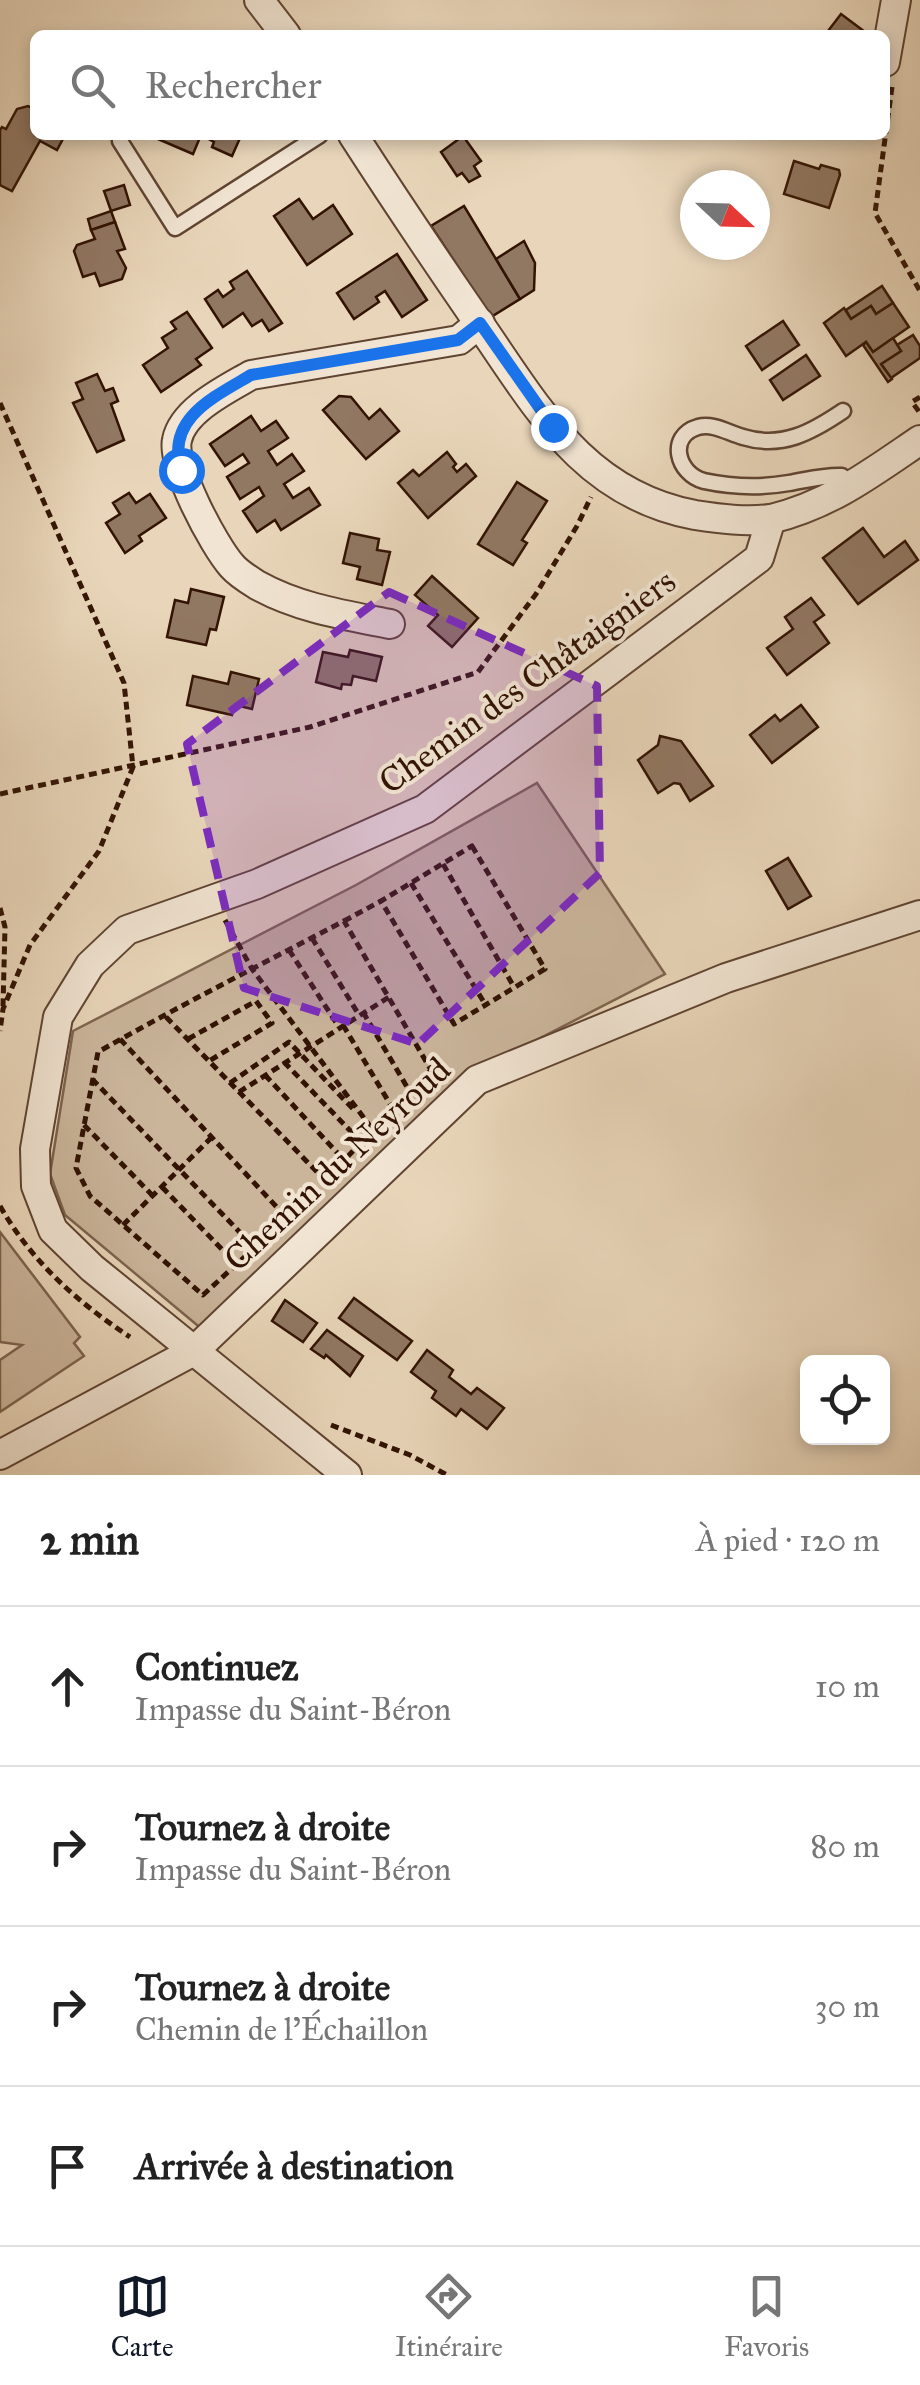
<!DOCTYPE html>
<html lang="fr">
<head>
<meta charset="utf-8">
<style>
	body { margin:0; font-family:"IM FELL Great Primer",serif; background:#f2f2f2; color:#222 }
	.controls { position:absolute; right:30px; bottom:30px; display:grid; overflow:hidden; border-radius:15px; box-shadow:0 5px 15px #0003 }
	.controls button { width:90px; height:90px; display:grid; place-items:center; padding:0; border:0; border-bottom:2px solid #e0e0e0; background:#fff; color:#222; font:50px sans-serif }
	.compass { position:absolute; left:680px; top:170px; width:90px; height:90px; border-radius:50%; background:#fff; box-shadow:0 5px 15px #0003; rotate:112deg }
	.stop { position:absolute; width:30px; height:30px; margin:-22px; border:8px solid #1a73e8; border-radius:50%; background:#fff }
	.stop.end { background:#1a73e8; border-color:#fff; box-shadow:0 2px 10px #0008 }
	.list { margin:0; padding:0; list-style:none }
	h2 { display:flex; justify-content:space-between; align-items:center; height:130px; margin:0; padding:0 40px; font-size:42px }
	h2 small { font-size:32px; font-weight:400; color:#767676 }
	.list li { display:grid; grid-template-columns:65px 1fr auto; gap:30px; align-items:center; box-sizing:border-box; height:160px; padding:0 40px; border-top:2px solid #e0e0e0 }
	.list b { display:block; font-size:38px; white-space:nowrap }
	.list p { margin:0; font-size:32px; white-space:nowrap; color:#767676 }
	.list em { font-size:32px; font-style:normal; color:#767676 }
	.icon { flex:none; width:55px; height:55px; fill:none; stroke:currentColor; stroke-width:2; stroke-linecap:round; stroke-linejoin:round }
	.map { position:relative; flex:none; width:920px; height:1475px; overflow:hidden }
	.search { position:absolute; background:#fff; box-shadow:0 5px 15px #0003; left:30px; right:30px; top:30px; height:110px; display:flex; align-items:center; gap:25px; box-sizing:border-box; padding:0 35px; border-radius:15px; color:#767676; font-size:38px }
	.sheet { height:770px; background:#fff }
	nav { display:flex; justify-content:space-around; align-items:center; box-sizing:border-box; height:140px; border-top:2px solid #e0e0e0; background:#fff; font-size:28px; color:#767676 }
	nav a { display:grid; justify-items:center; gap:5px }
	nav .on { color:#111827 }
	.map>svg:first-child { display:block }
	.green { fill:#cab59b; stroke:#7e6450; stroke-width:2.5 }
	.building { fill:#917863; stroke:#321304; stroke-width:2.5 }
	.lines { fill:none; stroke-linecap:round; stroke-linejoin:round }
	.service-casing { stroke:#604432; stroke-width:19 }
	.minor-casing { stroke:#604432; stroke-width:32 }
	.path { stroke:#321304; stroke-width:5; stroke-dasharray:8 5; stroke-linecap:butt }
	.service { stroke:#f1e4d2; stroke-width:14 }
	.minor { stroke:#f1e4d2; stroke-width:28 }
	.route { stroke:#1a73e8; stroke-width:12 }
	.marked { fill:#7b2cbf; fill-opacity:0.2; stroke:#7b2cbf; stroke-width:8; stroke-dasharray:20 12; stroke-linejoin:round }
	.labels { text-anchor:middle; stroke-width:8; stroke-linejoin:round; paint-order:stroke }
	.street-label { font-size:35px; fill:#321304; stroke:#f1e4d2 }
</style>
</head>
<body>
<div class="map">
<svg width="920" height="1475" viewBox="0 0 920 1475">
	<rect width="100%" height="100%" fill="#e9d6ba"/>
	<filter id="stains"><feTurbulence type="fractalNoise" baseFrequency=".002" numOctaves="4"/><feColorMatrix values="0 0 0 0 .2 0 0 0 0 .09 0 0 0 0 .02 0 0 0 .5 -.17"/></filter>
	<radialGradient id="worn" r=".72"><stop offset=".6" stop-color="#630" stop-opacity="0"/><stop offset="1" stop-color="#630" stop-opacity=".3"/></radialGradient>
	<!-- green -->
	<g class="green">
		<path d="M537,783L665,974L472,1073L203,1330L65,1215L50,1174L73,1031L356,885Z"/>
		<path d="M0,1232L80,1337L74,1343L84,1356L0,1412V1360L22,1345L0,1342Z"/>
	</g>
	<!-- building -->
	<g class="building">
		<path d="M841,14L865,32L862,35H825Z"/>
		<path d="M28,106L35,110V135H65L57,150L40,141L12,191L0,185V130L2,127L6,129L17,109Z"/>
		<path d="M160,135H235L240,138L232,156L212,147L214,142L201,135L193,154L158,139Z"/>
		<path d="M463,136L481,161L474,166L480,176L469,182L462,173L457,176L441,152Z"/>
		<path d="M794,161L819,169L821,165L839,170L840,175L829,208L784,194Z"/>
		<path d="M124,185L130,205L111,211L104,191Z"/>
		<path d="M299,199L313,219L333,205L352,234L307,265L274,216Z"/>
		<path d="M464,206L520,299L491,317L431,226Z"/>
		<path d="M111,211L115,222L91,230L88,219Z"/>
		<path d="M115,222L125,249L117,251L126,268L122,279L100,286L95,273L83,277L74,251L77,245L95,239L91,230Z"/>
		<path d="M524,241L535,263L534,290L520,299L496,259Z"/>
		<path d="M397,254L427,300L402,317L385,291L376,297L379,302L354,319L337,293Z"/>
		<path d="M247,271L282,323L269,331L262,320L252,326L243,313L223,327L205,299L218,290L223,297L234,289L230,282Z"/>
		<path d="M882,286L893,303L876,314L871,306L851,319L846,310Z"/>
		<path d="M893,303L909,327L873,352L866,342L846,356L824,323L844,308L851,319L871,306L876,314Z"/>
		<path d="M187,312L212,348L196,359L201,365L161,392L143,365L168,348L162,338L176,329L171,322Z"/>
		<path d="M783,321L799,345L762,370L746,346Z"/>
		<path d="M913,335L920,346V358L891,378L881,364L901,351L897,345Z"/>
		<path d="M893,338L901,351L881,364L892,379L888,382L863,345L866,342L873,352Z"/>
		<path d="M806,355L820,376L783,400L770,380Z"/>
		<path d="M97,374L105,391L113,388L118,401L111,404L124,440L97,452L73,403L83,399L76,383Z"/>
		<path d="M339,396L351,397L369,419L380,409L399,431L366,459L323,410Z"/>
		<path d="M251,416L261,431L276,421L288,438L268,451L277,465L292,454L304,471L284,484L293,498L309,488L320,505L281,530L275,520L257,532L243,511L264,496L259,487L240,499L227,477L249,463L243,454L225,466L210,444Z"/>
		<path d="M447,452L456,464L453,467L457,472L466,464L476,476L428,518L398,483L413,470L419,476Z"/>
		<path d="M517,482L547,501L522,540L527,543L513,565L478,544Z"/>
		<path d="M129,493L136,503L150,494L166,518L139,536L142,541L125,553L106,523L120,514L113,503Z"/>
		<path d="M863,528L884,557L905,541L918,560L858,604L823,558Z"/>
		<path d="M350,533L379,539L377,550L390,552L382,585L357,579L360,567L343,563Z"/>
		<path d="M432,576L478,618L452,647L428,626L438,615L415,595Z"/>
		<path d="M191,589L224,597L216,630L210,629L206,645L167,637L175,600L188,603Z"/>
		<path d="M811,598L824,615L814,622L829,643L787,675L767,648L793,629L785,617Z"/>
		<path d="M350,650L382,657L376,681L353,676L351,685L342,684L341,689L316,682L323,652L348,657Z"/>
		<path d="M231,672L259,679L252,709L235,705L232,715L187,705L193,676L228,684Z"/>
		<path d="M801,705L818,727L772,763L750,735L775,715L780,721Z"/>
		<path d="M660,736L681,741L713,786L690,801L680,784L674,783L658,793L638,760L658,745Z"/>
		<path d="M788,858L811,896L788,909L766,871Z"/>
		<path d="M354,1298L412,1341L397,1360L339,1318Z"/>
		<path d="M285,1300L317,1323L303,1342L272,1321Z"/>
		<path d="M327,1330L363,1356L350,1376L326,1355L324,1358L311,1349Z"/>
		<path d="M427,1350L453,1370L449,1377L471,1394L477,1388L504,1408L487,1429L461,1409L456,1416L432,1398L436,1391L411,1372Z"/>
	</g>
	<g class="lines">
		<defs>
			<g id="service">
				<path d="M120,141L175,228L320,135"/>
				<path d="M843,411C812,432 782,449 743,437C728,433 714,423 698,427C667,436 677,474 704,481C732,487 761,488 789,483C807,480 824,475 842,476L851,486"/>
			</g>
			<g id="minor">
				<path d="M259,0L286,35"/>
				<path d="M885,62L896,0"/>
				<path d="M353,135C393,197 434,258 476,319C536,405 582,494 695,515C721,519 745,522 771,519"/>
				<path d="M390,624C344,615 298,608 257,585C249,580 238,573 232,566C214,546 171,465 177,440C183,410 227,389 251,375L459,340L480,323"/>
				<path d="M0,1455L194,1351L477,1080L726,978L920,915"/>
				<path d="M347,1475L92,1268L53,1230L36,1186L35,1149L58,1017L90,965L127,930L257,884L425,809L759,558L771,519C831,504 870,474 920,440"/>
			</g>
		</defs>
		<!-- service casing -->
		<use href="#service" class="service-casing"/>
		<!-- minor casing -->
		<use href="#minor" class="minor-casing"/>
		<!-- path -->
		<g class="path">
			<path d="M892,87L875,213L920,291"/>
			<path d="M920,397L912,402L920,413"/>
			<path d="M0,403L124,683L133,767L99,851L30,945L3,1009L0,1031"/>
			<path d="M0,794L310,727L478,672L536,594L577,526L591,497"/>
			<path d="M472,846L545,969L454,1024L381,901Z"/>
			<path d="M443,864L514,987"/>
			<path d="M411,883L485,1004"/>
			<path d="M0,908L5,927L3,1006"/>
			<path d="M225,920L252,969L373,1130"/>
			<path d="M344,921L381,901"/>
			<path d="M312,938L359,1015"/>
			<path d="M289,950L339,1027"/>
			<path d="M363,1012L410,1092"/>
			<path d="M343,1025L393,1109"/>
			<path d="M120,1039L287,1218L203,1295L90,1196L76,1168L98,1052C179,1006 262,964 344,921L431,1070L325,1180L164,1015"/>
			<path d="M188,1039L256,1001L272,1023L209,1061"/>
			<path d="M284,1062L361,1142"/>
			<path d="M265,1075L344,1160"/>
			<path d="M92,1079L255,1248"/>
			<path d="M230,1083L289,1042L355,1111"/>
			<path d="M239,1092L389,997"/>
			<path d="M84,1125L153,1196"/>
			<path d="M162,1187L236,1264"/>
			<path d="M0,1206C32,1262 77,1302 130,1337"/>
			<path d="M123,1225L212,1137"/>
			<path d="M331,1425L410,1455L447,1475"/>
		</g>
		<!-- service -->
		<use href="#service" class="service"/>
		<!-- minor -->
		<use href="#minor" class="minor"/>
	</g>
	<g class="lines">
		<!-- route -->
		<path class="route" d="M181,470C166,419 212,398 251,375L458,340L480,323L553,427"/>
	</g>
	<!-- marked area -->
	<path class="marked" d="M389,592L597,686L600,873L418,1044L244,988L187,744Z"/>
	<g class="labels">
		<!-- street labels -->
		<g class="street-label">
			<text transform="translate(527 681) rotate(-36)" y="12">Chemin des Châtaigniers</text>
			<text transform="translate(337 1164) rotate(-43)" y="12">Chemin du Neyroud</text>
		</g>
	</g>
	<rect width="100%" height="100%" filter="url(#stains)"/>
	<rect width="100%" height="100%" fill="url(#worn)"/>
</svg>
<div class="controls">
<button><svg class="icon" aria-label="locate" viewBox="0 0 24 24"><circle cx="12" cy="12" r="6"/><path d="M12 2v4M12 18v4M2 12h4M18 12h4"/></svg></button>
</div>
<svg class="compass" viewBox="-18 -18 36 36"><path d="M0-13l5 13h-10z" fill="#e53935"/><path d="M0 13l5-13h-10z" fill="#767676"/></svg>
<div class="stop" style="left:181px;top:470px"></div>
<div class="stop end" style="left:553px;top:427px"></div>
<div class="search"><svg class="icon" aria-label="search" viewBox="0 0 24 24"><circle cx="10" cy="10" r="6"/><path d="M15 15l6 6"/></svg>Rechercher</div>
</div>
<section class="sheet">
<h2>2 min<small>À pied · 120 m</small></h2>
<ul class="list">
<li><svg class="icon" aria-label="ahead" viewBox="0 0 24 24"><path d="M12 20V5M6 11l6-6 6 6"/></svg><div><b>Continuez</b><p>Impasse du Saint-Béron</p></div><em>10 m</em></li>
<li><svg class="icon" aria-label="right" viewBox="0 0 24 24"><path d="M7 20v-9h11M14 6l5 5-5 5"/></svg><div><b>Tournez à droite</b><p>Impasse du Saint-Béron</p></div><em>80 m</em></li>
<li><svg class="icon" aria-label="right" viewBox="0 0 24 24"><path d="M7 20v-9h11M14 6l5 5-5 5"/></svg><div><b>Tournez à droite</b><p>Chemin de l'Échaillon</p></div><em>30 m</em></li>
<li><svg class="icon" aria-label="arrive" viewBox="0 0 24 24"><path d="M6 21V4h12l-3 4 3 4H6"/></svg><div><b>Arrivée à destination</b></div></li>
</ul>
</section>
<nav>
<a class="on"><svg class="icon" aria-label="map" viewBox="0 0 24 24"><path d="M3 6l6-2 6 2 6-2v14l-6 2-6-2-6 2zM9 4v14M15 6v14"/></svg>Carte</a>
<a><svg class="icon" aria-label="directions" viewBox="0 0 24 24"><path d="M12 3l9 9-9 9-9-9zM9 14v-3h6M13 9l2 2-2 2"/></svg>Itinéraire</a>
<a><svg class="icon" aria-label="saved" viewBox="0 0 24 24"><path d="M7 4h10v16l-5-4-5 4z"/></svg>Favoris</a>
</nav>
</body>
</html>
